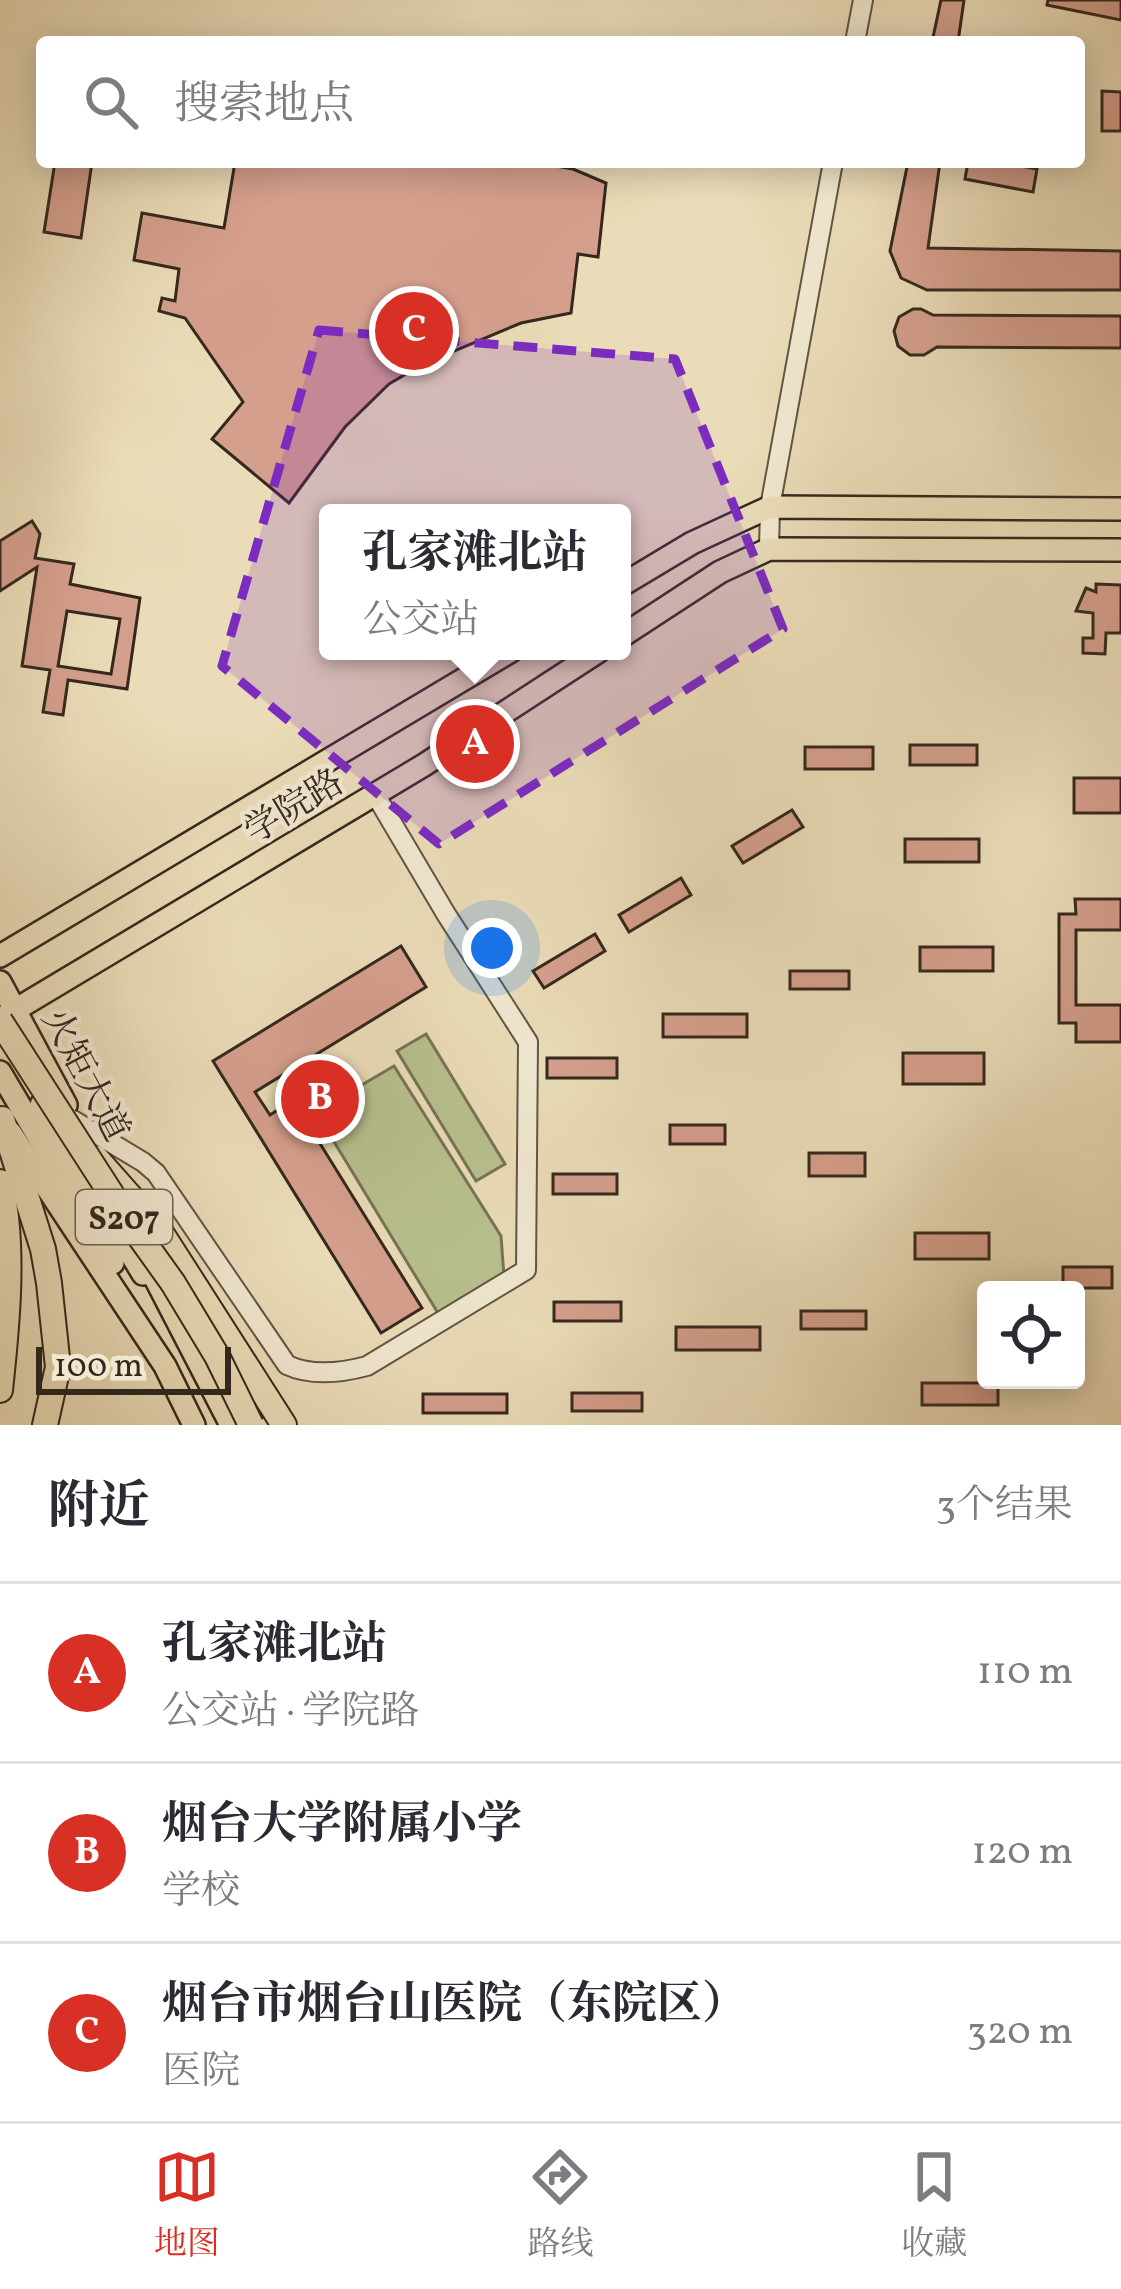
<!DOCTYPE html>
<html lang="zh">
<head>
<meta charset="utf-8">
<style>
	body { margin:0; font-family:Vollkorn,"Noto Serif SC",serif; background:#f2f2f3; color:#2b2b33 }
	.controls { position:absolute; right:36px; bottom:36px; display:grid; overflow:hidden; border-radius:12px; box-shadow:0 6px 30px #0003 }
	.controls button { width:108px; height:108px; display:grid; place-items:center; padding:0; border:0; border-bottom:3px solid #e1e1e2; background:#fff; color:#2b2b33; font:60px sans-serif }
	.scale { position:absolute; left:36px; bottom:30px; width:195px; box-sizing:border-box; padding-left:12px; border:6px solid #34281d; border-top:0; font-size:33px; line-height:42px; white-space:nowrap; color:#34281d; -webkit-text-stroke:9px #f1e8d1; paint-order:stroke }
	.you { position:absolute; left:492px; top:948px; width:42px; height:42px; margin:-30px; border:9px solid #fff; border-radius:50%; background:#1a73e8; box-shadow:0 0 0 18px #1a73e833 }
	.badge { display:grid; place-items:center; width:78px; height:78px; border-radius:50%; background:#d93025; color:#fff; font-size:39px; font-weight:700 }
	.pin { position:absolute; translate:-50% -50%; border:6px solid #fff; box-shadow:0 3px 12px #0006 }
	.popup { position:absolute; left:319px; top:504px; width:312px; height:156px; box-sizing:border-box; display:grid; place-content:center; border-radius:12px; background:#fff; filter:drop-shadow(0 3px 9px #0005); font-size:39px; white-space:nowrap; color:#7c7c81 }
	.popup b { font-size:45px; color:#2b2b33 }
	.popup::after { content:''; position:absolute; left:50%; top:100%; margin-left:-24px; border:24px solid transparent; border-top-color:#fff }
	.list { margin:0; padding:0; list-style:none }
	h2 { display:flex; justify-content:space-between; align-items:center; height:156px; margin:0; padding:0 48px; font-size:51px }
	h2 small { font-size:39px; font-weight:400; color:#7c7c81 }
	.list li { display:grid; grid-template-columns:78px 1fr auto; gap:36px; align-items:center; box-sizing:border-box; height:180px; padding:0 48px; border-top:3px solid #e1e1e2 }
	.list b { display:block; font-size:45px; white-space:nowrap }
	.list p { margin:0; font-size:39px; white-space:nowrap; color:#7c7c81 }
	.list em { font-size:39px; font-style:normal; color:#7c7c81 }
	.icon { flex:none; width:66px; height:66px; fill:none; stroke:currentColor; stroke-width:2; stroke-linecap:round; stroke-linejoin:round }
	.map { position:relative; flex:none; width:1121px; height:1425px; overflow:hidden }
	.search { position:absolute; background:#fff; box-shadow:0 6px 30px #0003; left:36px; right:36px; top:36px; height:132px; display:flex; align-items:center; gap:30px; box-sizing:border-box; padding:0 42px; border-radius:12px; color:#7c7c81; font-size:45px }
	.sheet { height:696px; background:#fff }
	nav { display:flex; justify-content:space-around; align-items:center; box-sizing:border-box; height:168px; border-top:3px solid #e1e1e2; background:#fff; font-size:33px; color:#7c7c81 }
	nav a { display:grid; justify-items:center; gap:6px }
	nav .on { color:#d93025 }
	.map>svg:first-child { display:block }
	.green { fill:#b8c08e; stroke:#767456; stroke-width:3 }
	.building { fill:#d59f8d; stroke:#34281d; stroke-width:3; fill-rule:evenodd }
	.lines { fill:none; stroke-linecap:round; stroke-linejoin:round }
	.minor-casing { stroke:#625544; stroke-width:22 }
	.major-casing { stroke:#34281d; stroke-width:26 }
	.highway-casing { stroke:#34281d; stroke-width:28 }
	.minor { stroke:#f1e8d1; stroke-width:18 }
	.major { stroke:#eadcb8; stroke-width:21 }
	.highway { stroke:#eadcb8; stroke-width:24 }
	.highway-bridge-casing { stroke:#34281d; stroke-width:28; stroke-linecap:butt }
	.highway-bridge { stroke:#eadcb8; stroke-width:24 }
	.marked { fill:#7b2cbf; fill-opacity:0.2; stroke:#7b2cbf; stroke-width:9; stroke-dasharray:24 15; stroke-linejoin:round }
	.labels { text-anchor:middle; stroke-width:9; stroke-linejoin:round; paint-order:stroke }
	.shield { fill:#f1e8d1; stroke:#6d6253; stroke-width:3 }
	.shield-label { font-size:33px; font-weight:bold; fill:#34281d }
	.street-label { font-size:36px; fill:#34281d; stroke:#f1e8d1 }
</style>
</head>
<body>
<div class="map">
<svg width="1121" height="1425" viewBox="0 0 1121 1425">
	<rect width="100%" height="100%" fill="#eadcb8"/>
	<filter id="stains"><feTurbulence type="fractalNoise" baseFrequency=".00167" numOctaves="4"/><feColorMatrix values="0 0 0 0 .2 0 0 0 0 .09 0 0 0 0 .02 0 0 0 .5 -.17"/></filter>
	<radialGradient id="worn" r=".72"><stop offset=".6" stop-color="#630" stop-opacity="0"/><stop offset="1" stop-color="#630" stop-opacity=".3"/></radialGradient>
	<!-- green -->
	<g class="green">
		<path d="M426,1034L505,1164L476,1181L397,1051Z"/>
		<path d="M394,1066L501,1236L504,1277L444,1323L316,1112Z"/>
	</g>
	<!-- building -->
	<g class="building">
		<path d="M941,0H964L958,42H932Z"/>
		<path d="M1048,0H1121V20L1047,5Z"/>
		<path d="M1102,91L1121,92V131H1102Z"/>
		<path d="M55,162H92L81,238L44,232Z"/>
		<path d="M235,162H532L573,169L606,183L598,257L578,254L571,313L521,323L423,364L389,384L345,427L289,503L212,439L243,402L185,318L159,311L162,298L175,301L179,269L134,260L142,213L224,228Z"/>
		<path d="M908,162H940L928,248L1121,251V290H927L901,278L890,251Z"/>
		<path d="M968,162H1000L1037,169L1033,192L965,179Z"/>
		<path d="M913,309H921L933,315L1121,316V348L937,347L924,355H910L898,346L894,331L899,317Z"/>
		<path d="M32,521L40,534L35,558L74,564L70,584L140,598L127,689L68,680L63,715L43,712L50,670L22,666L37,567L0,591V541ZM67,611L120,619L111,674L58,666Z"/>
		<path d="M1096,584L1121,585V633H1106L1105,654L1083,653V638H1093V613L1076,611L1086,588L1096,592Z"/>
		<rect x="910" y="745" width="67" height="20"/>
		<rect x="805" y="747" width="68" height="22"/>
		<rect x="1074" y="778" width="47" height="35"/>
		<path d="M792,810L803,827L743,863L732,846Z"/>
		<rect x="905" y="839" width="74" height="23"/>
		<path d="M681,878L691,895L629,932L619,915Z"/>
		<path d="M1075,899H1121V930H1076V1005H1121V1042H1076V1023H1059V914H1076Z"/>
		<path d="M595,934L605,951L544,988L533,971Z"/>
		<path d="M401,946L426,987L255,1092L270,1115L293,1100L422,1308L381,1333L213,1061Z"/>
		<rect x="920" y="947" width="73" height="24"/>
		<rect x="790" y="971" width="59" height="18"/>
		<rect x="663" y="1014" width="84" height="23"/>
		<rect x="903" y="1053" width="81" height="31"/>
		<rect x="547" y="1058" width="70" height="20"/>
		<rect x="670" y="1125" width="55" height="19"/>
		<rect x="809" y="1153" width="56" height="23"/>
		<rect x="553" y="1174" width="64" height="20"/>
		<rect x="915" y="1233" width="74" height="26"/>
		<rect x="1063" y="1267" width="49" height="21"/>
		<rect x="554" y="1302" width="67" height="19"/>
		<rect x="801" y="1311" width="65" height="18"/>
		<rect x="676" y="1327" width="84" height="23"/>
		<rect x="922" y="1383" width="76" height="22"/>
		<rect x="572" y="1393" width="70" height="18"/>
		<rect x="423" y="1394" width="84" height="19"/>
	</g>
	<g class="lines">
		<defs>
			<g id="minor">
				<path d="M855,42L863,0"/>
				<path d="M769,549L770,507L833,162"/>
				<path d="M73,1120L143,1162L156,1173L287,1365C311,1376 341,1373 367,1366L526,1270L528,1042L446,914L375,794"/>
			</g>
			<g id="major">
				<path d="M622,585L692,543L770,507L1121,509"/>
				<path d="M622,636L720,572L769,549L1121,550"/>
				<path d="M0,956L511,651"/>
				<path d="M0,982L66,1105"/>
				<path d="M0,1019L424,765L599,651"/>
				<path d="M0,1072L113,1263"/>
				<path d="M41,1105L143,1274"/>
				<path d="M10,1132L165,1366L194,1425"/>
				<path d="M143,1255L231,1425"/>
			</g>
			<g id="highway">
				<path d="M2,1119L43,1249L49,1283L58,1367L45,1425"/>
				<path d="M96,1158L158,1228L284,1425"/>
				<path d="M0,1182C15,1244 7,1326 0,1390"/>
			</g>
		</defs>
		<!-- minor casing -->
		<use href="#minor" class="minor-casing"/>
		<!-- major casing -->
		<use href="#major" class="major-casing"/>
		<!-- highway casing -->
		<use href="#highway" class="highway-casing"/>
		<!-- minor -->
		<use href="#minor" class="minor"/>
		<!-- major -->
		<use href="#major" class="major"/>
		<!-- highway -->
		<use href="#highway" class="highway"/>
		<defs>
			<path id="highway-bridge" d="M0,1021L130,1223L173,1283L217,1356L251,1425"/>
		</defs>
		<!-- highway-bridge casing -->
		<use href="#highway-bridge" class="highway-bridge-casing"/>
		<!-- highway-bridge -->
		<use href="#highway-bridge" class="highway-bridge"/>
	</g>
	<!-- marked area -->
	<path class="marked" d="M319,330L675,359L783,629L439,844L222,666Z"/>
	<g class="labels">
		<!-- shield labels -->
		<rect class="shield" x="76" y="1190" width="96" height="54" rx="9"/>
		<g class="shield-label">
			<text x="124" y="1229">S207</text>
		</g>
		<!-- street labels -->
		<g class="street-label">
			<text transform="translate(293 805) rotate(-31)" y="13">学院路</text>
			<text transform="translate(87 1074) rotate(62)" y="13">火矩大道</text>
		</g>
	</g>
	<rect width="100%" height="100%" filter="url(#stains)"/>
	<rect width="100%" height="100%" fill="url(#worn)"/>
</svg>
<div class="controls">
<button><svg class="icon" aria-label="locate" viewBox="0 0 24 24"><circle cx="12" cy="12" r="6"/><path d="M12 2v4M12 18v4M2 12h4M18 12h4"/></svg></button>
</div>
<div class="scale">100 m</div>
<div class="you"></div>
<div class="pin badge" style="left:475px;top:744px">A</div>
<div class="popup"><b>孔家滩北站</b>公交站</div>
<div class="pin badge" style="left:320px;top:1099px">B</div>
<div class="pin badge" style="left:414px;top:331px">C</div>
<div class="search"><svg class="icon" aria-label="search" viewBox="0 0 24 24"><circle cx="10" cy="10" r="6"/><path d="M15 15l6 6"/></svg>搜索地点</div>
</div>
<section class="sheet">
<h2>附近<small>3个结果</small></h2>
<ul class="list">
<li><span class="badge">A</span><div><b>孔家滩北站</b><p>公交站 · 学院路</p></div><em>110 m</em></li>
<li><span class="badge">B</span><div><b>烟台大学附属小学</b><p>学校</p></div><em>120 m</em></li>
<li><span class="badge">C</span><div><b>烟台市烟台山医院（东院区）</b><p>医院</p></div><em>320 m</em></li>
</ul>
</section>
<nav>
<a class="on"><svg class="icon" aria-label="map" viewBox="0 0 24 24"><path d="M3 6l6-2 6 2 6-2v14l-6 2-6-2-6 2zM9 4v14M15 6v14"/></svg>地图</a>
<a><svg class="icon" aria-label="directions" viewBox="0 0 24 24"><path d="M12 3l9 9-9 9-9-9zM9 14v-3h6M13 9l2 2-2 2"/></svg>路线</a>
<a><svg class="icon" aria-label="saved" viewBox="0 0 24 24"><path d="M7 4h10v16l-5-4-5 4z"/></svg>收藏</a>
</nav>
</body>
</html>
